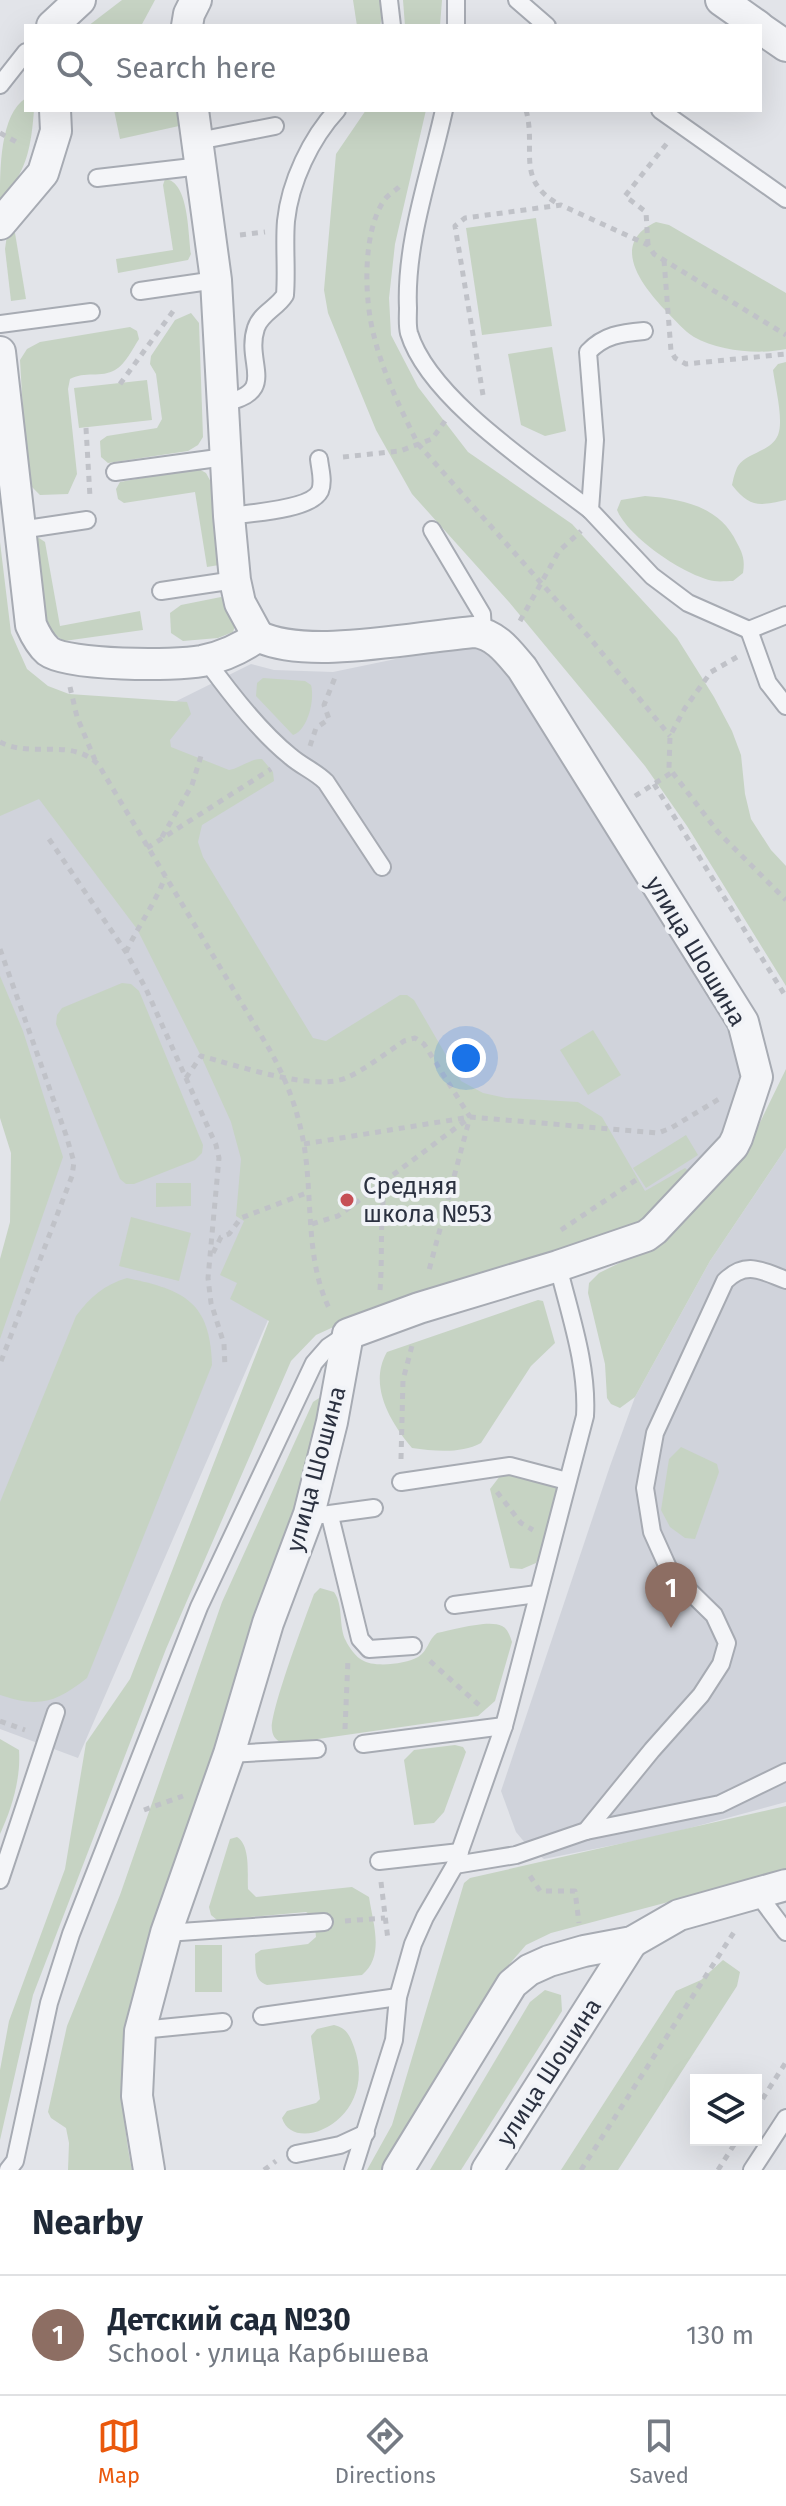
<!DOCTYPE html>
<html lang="en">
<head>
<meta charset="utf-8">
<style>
	body { margin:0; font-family:"Fira Sans",sans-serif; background:#f6f6f7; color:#1f2937 }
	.controls { position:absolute; right:24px; bottom:24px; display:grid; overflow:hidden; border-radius:0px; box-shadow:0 8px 32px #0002 }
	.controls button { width:72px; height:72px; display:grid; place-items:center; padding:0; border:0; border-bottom:2px solid #e0e1e3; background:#fff; color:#1f2937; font:40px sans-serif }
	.you { position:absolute; left:466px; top:1058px; width:28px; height:28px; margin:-20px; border:6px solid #fff; border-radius:50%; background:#1a73e8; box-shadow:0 0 0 12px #1a73e833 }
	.badge { display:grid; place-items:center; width:52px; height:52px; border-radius:50%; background:#ea580c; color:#fff; font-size:26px; font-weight:700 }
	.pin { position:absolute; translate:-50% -66px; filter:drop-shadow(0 2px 4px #0008) }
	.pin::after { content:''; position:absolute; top:42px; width:28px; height:24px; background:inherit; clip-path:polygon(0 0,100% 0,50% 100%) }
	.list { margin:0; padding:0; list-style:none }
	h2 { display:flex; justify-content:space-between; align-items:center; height:104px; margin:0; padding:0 32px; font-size:34px }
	h2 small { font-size:26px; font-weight:400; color:#747a83 }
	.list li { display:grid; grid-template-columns:52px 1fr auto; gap:24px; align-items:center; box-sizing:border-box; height:120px; padding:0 32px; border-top:2px solid #e0e1e3 }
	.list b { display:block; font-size:30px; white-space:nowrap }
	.list p { margin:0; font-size:26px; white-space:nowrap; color:#747a83 }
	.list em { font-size:26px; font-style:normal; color:#747a83 }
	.icon { flex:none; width:44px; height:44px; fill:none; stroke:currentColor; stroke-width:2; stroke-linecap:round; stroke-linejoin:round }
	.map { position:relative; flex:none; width:786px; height:2170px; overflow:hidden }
	.search { position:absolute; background:#fff; box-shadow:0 8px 32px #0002; left:24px; right:24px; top:24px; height:88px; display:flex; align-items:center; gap:20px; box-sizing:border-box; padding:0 28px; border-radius:0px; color:#747a83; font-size:30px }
	.sheet { height:224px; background:#fff }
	nav { display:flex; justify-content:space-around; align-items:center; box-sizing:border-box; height:112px; border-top:2px solid #e0e1e3; background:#fff; font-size:22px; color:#747a83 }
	nav a { display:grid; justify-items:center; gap:4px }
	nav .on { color:#ea580c }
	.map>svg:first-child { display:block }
	.built { fill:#d0d3db }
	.green { fill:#c6d3c3 }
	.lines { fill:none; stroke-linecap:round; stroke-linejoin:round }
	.service-casing { stroke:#a7abb3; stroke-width:20 }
	.minor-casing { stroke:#a7abb3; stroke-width:34 }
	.path { stroke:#c0c2c8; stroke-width:5; stroke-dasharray:6 6; stroke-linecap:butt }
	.service { stroke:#f4f5f8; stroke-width:16 }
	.minor { stroke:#f4f5f8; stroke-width:30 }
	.poi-dot { fill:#c64f55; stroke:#f1f3f7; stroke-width:3 }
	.labels { text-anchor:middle; stroke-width:8; stroke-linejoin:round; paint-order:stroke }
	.street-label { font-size:24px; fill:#2b3140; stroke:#f1f3f7 }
	.poi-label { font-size:24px; fill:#2b3140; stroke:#f1f3f7; text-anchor:start }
</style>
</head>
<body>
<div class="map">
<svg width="786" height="2170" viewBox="0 0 786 2170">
	<rect width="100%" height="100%" fill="#e2e4e9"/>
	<!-- built -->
	<g class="built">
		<path d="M468,644L481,646L514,676L732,1027L746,1075L724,1136L682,1183L274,1306L78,1758L0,1729V1318L48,1183L0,1041V778L88,745L251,664L274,670L333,672Z"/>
		<path d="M786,1148V1802L664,1835L544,1859L531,1850L516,1832L501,1791L610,1466L635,1397L710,1261Z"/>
	</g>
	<!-- green -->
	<g class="green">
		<path d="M122,0H155L141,26H88Z"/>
		<path d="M353,0H382L383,12L380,26H357Z"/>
		<path d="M403,0H442L440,26H405Z"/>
		<path d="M26,98V110H34C31,148 27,172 0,201C0,169 0,114 26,98Z"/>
		<path d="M114,110H176L179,126L120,139Z"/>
		<path d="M366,110H426L395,244L389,298L391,335L418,387L468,452L572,524L677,638L714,697L732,731L741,755L745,794L751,819L771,850L786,866V986L687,826L645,766L509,602L412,494L376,430L328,313L324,290L336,154Z"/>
		<path d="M165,179C189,181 188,234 191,254L188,260L118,273L116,259L173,250L163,185Z"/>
		<path d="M536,218L552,326L482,335L466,228Z"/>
		<path d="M656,222L669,225L786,293V349C759,355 719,351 694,337C684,331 675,320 667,312C643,287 608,244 656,222Z"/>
		<path d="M13,232L15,233L26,299L11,301L5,249L7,235Z"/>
		<path d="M191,313L199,323L203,437L198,445L188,451L108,463L101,457L100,441L107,436L157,428L162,419L156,374L150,364L151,356L175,320Z"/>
		<path d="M130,327L137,331L139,339C133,348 125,365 115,370C102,378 84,371 70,379L68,389L77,474L68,494L40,495L27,482L20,360L27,349L40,342Z"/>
		<path d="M552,347L566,431L545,436L521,425L508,354Z"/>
		<path d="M786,362V500C759,506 750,508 732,485C733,480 735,471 738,466C747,452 771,452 778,435C784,420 775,386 773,370L778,364Z"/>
		<path d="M147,380L152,420L79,428L74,388Z"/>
		<path d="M197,468L206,473L212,484L225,564L207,567L195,492L124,503L118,499L116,489L120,482Z"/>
		<path d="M645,496C682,499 720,506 737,543C743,554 745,560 743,573L733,581C727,581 720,582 714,581C685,576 628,537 617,510L621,500Z"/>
		<path d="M39,538L45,542L60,626L140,611L143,630L64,641L48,630L40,607L34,539Z"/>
		<path d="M0,542L11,633L27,669L48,686L69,694L187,702L191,714L170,740L171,747L229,770C241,768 251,758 262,759L273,772L274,781L202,825L198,842L203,857L313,1038L326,1041L400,995H407L414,1000L461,1081L483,1093L506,1098L578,1102L602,1117L645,1191L685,1168L691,1173L640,1224L364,1313L316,1335L291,1361L166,1649L33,1995L0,2140V2070L9,2021L65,1869L86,1743L130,1679L269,1321L230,1299L237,1283L220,1275L244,1221L236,1216L241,1159L231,1122L201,1056L137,929L39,799L0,816Z"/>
		<path d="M221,597L233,603L238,617L233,632L218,638L183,641L171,633L170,613L181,605Z"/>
		<path d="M263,678L305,681L311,685C315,699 308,730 293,735L256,696L257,683Z"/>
		<path d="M0,976L23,1031L63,1157L0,1339V1259L10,1222L11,1153L0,1118Z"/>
		<path d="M122,983L131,984L139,991L203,1145L202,1153L195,1160L134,1184H126L120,1179L56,1024L57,1015L62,1008Z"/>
		<path d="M593,1030L621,1075L588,1095L560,1050Z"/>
		<path d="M786,1069V1148L710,1261L635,1397L620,1408L611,1404L607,1398L605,1364L588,1293L589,1283L599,1273L652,1247L750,1143Z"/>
		<path d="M686,1135L698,1155L646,1188L633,1168Z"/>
		<path d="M156,1183H191V1206L156,1207Z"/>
		<path d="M131,1217L191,1233L179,1281L119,1266Z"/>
		<path d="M127,1278C185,1290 210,1302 212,1365L87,1678C55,1703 39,1708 0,1695V1502L76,1316C90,1297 104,1285 127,1278Z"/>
		<path d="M538,1300L543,1301L555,1343L531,1366L481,1443C461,1454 434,1451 412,1448C390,1422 368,1385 387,1352Z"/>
		<path d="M319,1398L325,1401L292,1522L128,2013C120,2066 121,2117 132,2170H68L69,2143L66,2128L51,2118L48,2112L67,2026L120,1895L222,1602L313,1402Z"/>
		<path d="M681,1447L717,1464L719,1472L695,1539L685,1538L670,1527L661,1510L669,1459Z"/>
		<path d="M511,1474L557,1486L546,1540L536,1563L522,1569L510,1568L490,1489L500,1476Z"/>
		<path d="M320,1588L334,1592C344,1606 338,1626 346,1641C348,1646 357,1658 362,1660C374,1668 406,1664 418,1657C428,1651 428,1640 437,1633C453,1630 489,1619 502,1626C508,1629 510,1636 512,1642L495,1701L478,1716L283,1744C277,1740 273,1738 272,1730C269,1714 306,1616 314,1594Z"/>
		<path d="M0,1739L19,1750C21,1778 12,1808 0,1834Z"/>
		<path d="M455,1745L463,1747L466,1752L444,1812L434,1823L414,1825L404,1760L414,1750Z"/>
		<path d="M786,1806V1871L551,1933L526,1945L500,1975L386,2170H367L392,2125L464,1883L470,1878Z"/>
		<path d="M237,1837C251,1846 247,1874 248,1889L256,1897L352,1887L369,1897C373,1924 385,1956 362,1975L267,1985C253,1980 256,1967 255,1954L261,1950L308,1944L316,1937L314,1917L306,1912L217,1920L211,1915L209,1907L230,1839Z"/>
		<path d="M222,1945V1992H195V1945Z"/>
		<path d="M723,1960L740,1972L737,1986L618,2170H561L676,1991L701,1980Z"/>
		<path d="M545,1990L561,1995L562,2011L461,2170H430L530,2002Z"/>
		<path d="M334,2025C347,2028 350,2036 354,2047C380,2119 294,2157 282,2118L287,2111L316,2103L320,2099L311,2036L317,2029Z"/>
	</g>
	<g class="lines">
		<defs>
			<g id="service">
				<path d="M389,0L392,26"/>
				<path d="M517,0L547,26"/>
				<path d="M456,26V0"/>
				<path d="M0,85L26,52"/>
				<path d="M444,110C430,174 405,242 408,308C408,316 407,325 409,333C429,399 536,468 590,510"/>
				<path d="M660,110L786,199"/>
				<path d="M198,141L275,126"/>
				<path d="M97,178L201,166"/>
				<path d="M140,291L216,280"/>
				<path d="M0,324L91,312"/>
				<path d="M644,331C621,333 604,335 588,352L595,440L590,510L652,576L688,603L749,630"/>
				<path d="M223,403C280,392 244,364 256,328C261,313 277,308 285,295C287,270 284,245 286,221C290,182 311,138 337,110"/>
				<path d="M115,472L225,457"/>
				<path d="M229,516C249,513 311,510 320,491C324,481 320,469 319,459"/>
				<path d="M20,530L87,520"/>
				<path d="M432,530L482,614L483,633"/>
				<path d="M161,591L235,580"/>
				<path d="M786,615L749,630L768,683L786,706"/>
				<path d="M206,660C229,692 259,731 290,756C301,766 315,771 326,782L382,867"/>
				<path d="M401,1482L510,1466L567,1481"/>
				<path d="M322,1515L374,1508"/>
				<path d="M330,1516L360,1639L369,1649L413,1646"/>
				<path d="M454,1605L537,1594"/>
				<path d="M363,1744L504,1726"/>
				<path d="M229,1754L317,1749"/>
				<path d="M586,1831L720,1804L786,1772"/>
				<path d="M379,1861L460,1852"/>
				<path d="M455,1865L516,1855L586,1831L652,1750L701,1695L721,1664L727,1643L714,1615L670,1572L652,1532L645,1488L655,1433L725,1281C746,1260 762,1271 786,1280"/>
				<path d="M0,1880L56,1712"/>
				<path d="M757,1893L786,1932"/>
				<path d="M166,1933L324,1922"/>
				<path d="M262,2016L398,1997"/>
				<path d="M141,2030L223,2022"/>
				<path d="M296,2154L340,2145L366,2133"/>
				<path d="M8,2170L15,2161L49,2003L71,1934L199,1607L314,1363L328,1347L346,1335"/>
				<path d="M353,2170L394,2040L398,1997L413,1944L425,1917L455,1865L504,1726L585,1416C588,1366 570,1315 558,1266"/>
				<path d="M752,2170L786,2118"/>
			</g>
			<g id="minor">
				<path d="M721,0L758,26"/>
				<path d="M52,26L80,0"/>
				<path d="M187,26L189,14L196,0"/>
				<path d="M760,28L786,46"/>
				<path d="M193,110L216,280L229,516L235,580L240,603L258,636"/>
				<path d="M0,224L43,173L56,131L55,110"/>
				<path d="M0,352L31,625C35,634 40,644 48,651C68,666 175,666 202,661C221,657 242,648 258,636C307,661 419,636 475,632C497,635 509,653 522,668L743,1022L757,1077L737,1138L733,1146L654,1230L646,1236L558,1266L419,1308L348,1334L332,1422L309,1514L268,1623L229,1754L166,1933L140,2031L137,2096L149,2170"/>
				<path d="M398,2170L512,1984L529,1970L549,1961L584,1951L632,1942L679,1915L786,1885"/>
				<path d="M487,2170L632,1942"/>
			</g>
		</defs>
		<!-- service casing -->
		<use href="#service" class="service-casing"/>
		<!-- minor casing -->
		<use href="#minor" class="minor-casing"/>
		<!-- path -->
		<g class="path">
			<path d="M526,110C537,150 514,180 560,205"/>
			<path d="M0,133L20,144"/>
			<path d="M399,187C395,191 389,194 385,199C362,231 364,299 374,336C383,373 401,410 418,444L589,637L670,736"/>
			<path d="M240,235L265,232"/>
			<path d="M648,245L646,212L625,196L668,142"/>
			<path d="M664,260L671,351L675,358L686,364L786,354"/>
			<path d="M120,384L174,310"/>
			<path d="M483,395L455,226L465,218L561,205L648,245L654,254L786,335"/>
			<path d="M86,428L90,497"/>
			<path d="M343,457L400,451L432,439L445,421"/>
			<path d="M520,621L559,551L581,531"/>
			<path d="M737,657L711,672L685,708L670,736L669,768L718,832L786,900"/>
			<path d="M70,687L77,717L95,760"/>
			<path d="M0,742C33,759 69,737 98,764L268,1047C286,1078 298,1110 304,1145C313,1199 305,1261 330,1310"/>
			<path d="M310,746L316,728L329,719L324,705L336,675"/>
			<path d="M654,784L786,997"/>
			<path d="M635,796L671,773"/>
			<path d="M162,837L192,785L201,756"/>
			<path d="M49,839L126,952L146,989L216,1145L219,1158L208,1278L211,1303L224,1344L225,1367"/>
			<path d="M147,848L271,769"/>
			<path d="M0,949L66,1135L74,1162L72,1176L0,1364"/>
			<path d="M126,952C138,926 155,904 165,877"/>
			<path d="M186,1078L201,1056C236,1065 313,1092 346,1078C366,1069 386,1053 404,1041L415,1038L424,1044L470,1117L428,1274"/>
			<path d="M304,1144L470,1117L658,1133L671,1128L719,1099"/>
			<path d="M312,1224L338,1216L469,1118"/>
			<path d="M561,1230L639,1178"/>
			<path d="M213,1253L221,1237L229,1234L241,1218L309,1192"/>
			<path d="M380,1290C383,1253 379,1217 386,1181"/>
			<path d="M401,1459L403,1380L413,1342"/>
			<path d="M497,1492L521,1523L533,1530"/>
			<path d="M430,1661L479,1705"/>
			<path d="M0,1721L25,1730"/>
			<path d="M345,1729L348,1659"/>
			<path d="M144,1810L183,1796"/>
			<path d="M530,1876L540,1891H575L579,1923"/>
			<path d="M381,1882L388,1940"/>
			<path d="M345,1921L385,1918"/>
			<path d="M756,2109L786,2062"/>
			<path d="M264,2170L276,2161"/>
			<path d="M581,2170L736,1929"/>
			<path d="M718,2170L737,2140"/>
		</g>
		<!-- service -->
		<use href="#service" class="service"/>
		<!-- minor -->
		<use href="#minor" class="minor"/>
	</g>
	<!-- markers -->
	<circle class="poi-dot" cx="347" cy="1200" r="8"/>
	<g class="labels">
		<!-- street labels -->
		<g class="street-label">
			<text transform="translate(696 951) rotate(59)" y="8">улица Шошина</text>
			<text transform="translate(316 1469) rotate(-75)" y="8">улица Шошина</text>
			<text transform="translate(549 2072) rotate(-57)" y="8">улица Шошина</text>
		</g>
		<!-- poi labels -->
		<g class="poi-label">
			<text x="363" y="1194">Средняя<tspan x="363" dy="28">школа №53</tspan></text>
		</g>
	</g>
</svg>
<div class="controls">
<button><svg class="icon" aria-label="layers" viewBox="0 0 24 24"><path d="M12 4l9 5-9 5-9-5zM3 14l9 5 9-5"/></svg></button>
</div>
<div class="you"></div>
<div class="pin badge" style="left:671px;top:1628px;background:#8d6e63">1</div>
<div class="search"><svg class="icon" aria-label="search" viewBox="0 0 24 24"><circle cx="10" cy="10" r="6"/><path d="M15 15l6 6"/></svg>Search here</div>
</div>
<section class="sheet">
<h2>Nearby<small></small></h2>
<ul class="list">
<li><span class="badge" style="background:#8d6e63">1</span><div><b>Детский сад №30</b><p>School · улица Карбышева</p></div><em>130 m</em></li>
</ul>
</section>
<nav>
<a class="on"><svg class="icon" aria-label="map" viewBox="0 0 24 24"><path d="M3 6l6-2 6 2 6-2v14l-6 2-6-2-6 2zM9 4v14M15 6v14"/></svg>Map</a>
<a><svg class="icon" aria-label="directions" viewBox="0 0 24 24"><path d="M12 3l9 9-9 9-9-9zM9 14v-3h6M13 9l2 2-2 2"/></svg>Directions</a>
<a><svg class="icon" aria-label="saved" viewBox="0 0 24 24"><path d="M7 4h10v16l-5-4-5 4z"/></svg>Saved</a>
</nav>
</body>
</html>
